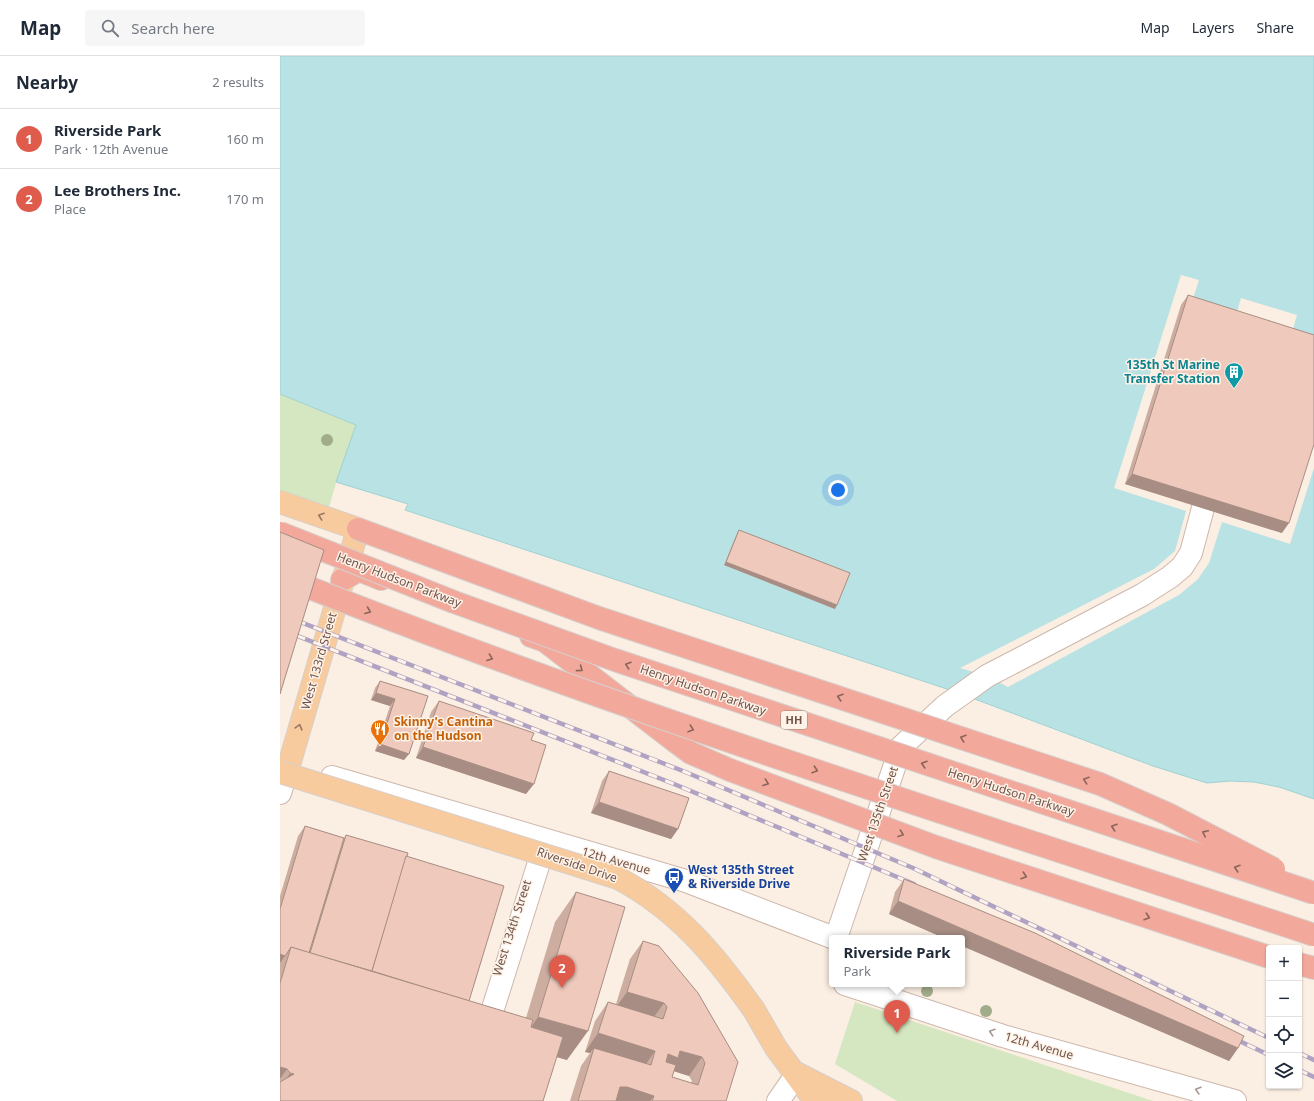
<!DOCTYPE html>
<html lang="en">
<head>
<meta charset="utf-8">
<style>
	body { margin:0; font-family:"Noto Sans",sans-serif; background:#f6f6f7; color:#1f2937 }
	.controls { position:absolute; right:12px; bottom:12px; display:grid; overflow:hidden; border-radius:4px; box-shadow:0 1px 3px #0004 }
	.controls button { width:36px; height:36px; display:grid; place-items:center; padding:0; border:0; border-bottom:1px solid #e0e1e3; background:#fff; color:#1f2937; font:20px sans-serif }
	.you { position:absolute; left:558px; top:434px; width:14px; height:14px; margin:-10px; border:3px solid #fff; border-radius:50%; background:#1a73e8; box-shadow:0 0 0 6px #1a73e833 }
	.badge { display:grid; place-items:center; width:26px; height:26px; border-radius:50%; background:#df5c4c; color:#fff; font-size:13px; font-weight:700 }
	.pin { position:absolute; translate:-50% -33px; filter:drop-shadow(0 1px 2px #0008) }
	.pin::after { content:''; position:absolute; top:21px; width:14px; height:12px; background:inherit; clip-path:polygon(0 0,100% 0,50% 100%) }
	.popup { position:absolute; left:549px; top:879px; width:136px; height:52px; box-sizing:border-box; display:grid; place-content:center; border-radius:4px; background:#fff; filter:drop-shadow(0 1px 3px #0005); font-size:13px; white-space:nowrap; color:#747a83 }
	.popup b { font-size:15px; color:#1f2937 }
	.popup::after { content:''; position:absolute; left:50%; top:100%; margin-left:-8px; border:8px solid transparent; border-top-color:#fff }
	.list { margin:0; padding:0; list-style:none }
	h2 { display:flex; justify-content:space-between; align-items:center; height:52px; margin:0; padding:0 16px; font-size:17px }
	h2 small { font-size:13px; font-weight:400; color:#747a83 }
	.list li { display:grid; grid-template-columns:26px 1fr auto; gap:12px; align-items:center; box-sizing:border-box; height:60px; padding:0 16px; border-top:1px solid #e0e1e3 }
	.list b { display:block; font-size:15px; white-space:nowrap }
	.list p { margin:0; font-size:13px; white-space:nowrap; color:#747a83 }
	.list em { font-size:13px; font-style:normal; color:#747a83 }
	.icon { flex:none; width:22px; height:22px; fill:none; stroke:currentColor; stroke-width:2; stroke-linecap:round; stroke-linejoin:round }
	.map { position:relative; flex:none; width:1034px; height:1045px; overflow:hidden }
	header { display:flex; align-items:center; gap:24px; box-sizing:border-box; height:56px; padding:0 20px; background:#fff; border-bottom:1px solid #e0e1e3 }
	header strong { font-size:19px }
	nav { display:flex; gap:22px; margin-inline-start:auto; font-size:14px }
	.search { width:280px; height:36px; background:#f6f6f7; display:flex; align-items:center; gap:10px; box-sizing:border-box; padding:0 14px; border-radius:4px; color:#747a83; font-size:15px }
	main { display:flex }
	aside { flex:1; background:#fff }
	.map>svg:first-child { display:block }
	.green { fill:#d5e7c1 }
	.water { fill:#b8e2e3; stroke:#9fd2d4 }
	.pier { fill:#fbeee2 }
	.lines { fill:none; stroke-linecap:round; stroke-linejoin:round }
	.minor-casing { stroke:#cdb7ac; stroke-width:24 }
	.major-casing { stroke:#d7cfcc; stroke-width:24 }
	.highway-casing { stroke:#d7cfcc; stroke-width:24 }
	.minor { stroke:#fff; stroke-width:22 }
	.major { stroke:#f7cb9d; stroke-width:22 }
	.highway { stroke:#f2a89b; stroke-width:22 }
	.rail-casing { stroke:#b0a2c3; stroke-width:4.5 }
	.rail { stroke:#fef3e8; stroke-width:3; stroke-dasharray:9; stroke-linecap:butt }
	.major-bridge-casing { stroke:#d7cfcc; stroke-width:24; stroke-linecap:butt }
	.highway-bridge-casing { stroke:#d7cfcc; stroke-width:24; stroke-linecap:butt }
	.major-bridge { stroke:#f7cb9d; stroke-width:22 }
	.highway-bridge { stroke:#f2a89b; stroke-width:22 }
	.tree { fill:#a1ac8a }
	.wall { fill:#ceada1; fill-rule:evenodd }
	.shaded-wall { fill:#a78d83 }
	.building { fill:#efc9bb; stroke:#a78d83; fill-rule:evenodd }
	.oneway { stroke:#997763 }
	.oneway2 { stroke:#8b645a }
	.oneway3 { stroke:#aa9892 }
	.labels { text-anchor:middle; stroke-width:3; stroke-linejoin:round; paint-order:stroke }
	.shield { fill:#fef3e8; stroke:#9b8379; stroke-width:1 }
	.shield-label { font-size:11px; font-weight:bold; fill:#71534a }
	.culture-label { font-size:12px; font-weight:bold; fill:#0d838f; stroke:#fef3e8; text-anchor:end }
	.street-label { font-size:12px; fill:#71534a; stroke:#fef3e8 }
	.food-label { font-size:12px; font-weight:bold; fill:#c56008; stroke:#fef3e8; text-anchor:start }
	.transit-label { font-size:12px; font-weight:bold; fill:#164399; stroke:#fef3e8; text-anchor:start }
</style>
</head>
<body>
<header>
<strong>Map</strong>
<div class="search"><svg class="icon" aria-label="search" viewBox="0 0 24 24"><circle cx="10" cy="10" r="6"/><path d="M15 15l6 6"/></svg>Search here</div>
<nav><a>Map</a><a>Layers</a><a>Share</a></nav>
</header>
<main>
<aside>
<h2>Nearby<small>2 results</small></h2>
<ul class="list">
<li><span class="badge">1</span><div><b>Riverside Park</b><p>Park · 12th Avenue</p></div><em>160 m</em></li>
<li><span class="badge">2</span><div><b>Lee Brothers Inc.</b><p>Place</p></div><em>170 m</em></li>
</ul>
</aside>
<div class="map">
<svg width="1034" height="1045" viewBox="0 0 1034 1045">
	<rect width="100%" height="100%" fill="#fbeee2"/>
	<!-- green -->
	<g class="green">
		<path d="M0,338L77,369L56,427L49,451L0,434Z"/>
		<path d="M575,946L873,1045H617L555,1008Z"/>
	</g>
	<!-- water -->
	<path class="water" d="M0,0H1034V743L999,731L974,726L950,725L927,727L873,710L676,636L125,454L128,448L56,426L76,369L0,338Z"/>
	<!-- pier -->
	<path class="pier" d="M901,219L919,224L910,252L954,266L961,242L1017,259L1010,283L1034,291V412L1010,488L942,466L929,507L918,523L899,539L728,631L707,620L680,612L874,513L895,495L906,455L834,432Z"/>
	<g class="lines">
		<defs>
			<g id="minor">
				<path d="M52,721L406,825L554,882"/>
				<path d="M0,737L9,709"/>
				<path d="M556,882L621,691L665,650L707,620L862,539L890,521L902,511L911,497L923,452"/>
				<path d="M565,928L723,980L955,1045"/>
				<path d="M204,981L262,797"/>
				<path d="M498,1045L517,1018"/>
			</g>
			<g id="major">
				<path d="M0,446L78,473L9,709"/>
				<path d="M474,954L496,992L535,1045"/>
				<path d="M518,1018L571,1045"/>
			</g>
			<g id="highway">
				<path d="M62,524L79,514L101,523"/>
				<path d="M251,580L265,585L396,686L411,697L450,714"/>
				<path d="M1019,908L1034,912"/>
			</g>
		</defs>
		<!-- minor casing -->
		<use href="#minor" class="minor-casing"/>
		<!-- major casing -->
		<use href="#major" class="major-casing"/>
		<!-- highway casing -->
		<use href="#highway" class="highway-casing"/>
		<!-- minor -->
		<use href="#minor" class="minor"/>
		<!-- major -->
		<use href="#major" class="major"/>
		<!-- highway -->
		<use href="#highway" class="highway"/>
		<defs>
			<g id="rail">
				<path d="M0,558L403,715L633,812L989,982"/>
				<path d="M0,573L394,728L634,828"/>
				<path d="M951,981L989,999"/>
				<path d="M1019,997L1034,1004"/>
				<path d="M1019,1014L1034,1021"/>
			</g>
		</defs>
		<!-- rail casing -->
		<use href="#rail" class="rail-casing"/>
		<!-- rail -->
		<use href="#rail" class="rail"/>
		<defs>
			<path id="major-bridge" d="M0,716L338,822C398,854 435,899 474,954"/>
			<g id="highway-bridge">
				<path d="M78,473L319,562L820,728L888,758L994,813"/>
				<path d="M0,477L174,546L335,604L1034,837"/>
				<path d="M0,520C339,656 688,764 1034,879"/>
				<path d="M450,714L656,791L989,901"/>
			</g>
		</defs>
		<!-- major-bridge casing -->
		<use href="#major-bridge" class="major-bridge-casing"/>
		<!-- highway-bridge casing -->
		<use href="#highway-bridge" class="highway-bridge-casing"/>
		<!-- major-bridge -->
		<use href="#major-bridge" class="major-bridge"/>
		<!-- highway-bridge -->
		<use href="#highway-bridge" class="highway-bridge"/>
	</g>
	<!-- trees -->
	<g class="tree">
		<circle cx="47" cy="384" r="6"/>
		<circle cx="647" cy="935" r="6"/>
		<circle cx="706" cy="955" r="6"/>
	</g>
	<!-- wall -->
	<g class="wall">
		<path d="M908,239L1002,477L845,428L901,249Z"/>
		<path d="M459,474L555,553L444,509L457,477Z"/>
		<path d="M100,625L148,640L124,704L95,695L110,650L91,644L95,632Z"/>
		<path d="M159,645L246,738L136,702L151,656Z"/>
		<path d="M329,715L398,773L391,783L311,757L322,725Z"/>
		<path d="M25,770L64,782L66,779L126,800L189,945L246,962L275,866L296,836L287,1004L277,1001L0,1045V840L18,780Z"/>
		<path d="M624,823L958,992L949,1005L682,882H664L609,858L615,836Z"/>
		<path d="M363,885L446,1045H290L301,1010L310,997L305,996L315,965L328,946L336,948L350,903ZM394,1015L409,1020L412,1025L411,1027L392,1021Z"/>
	</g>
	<!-- shaded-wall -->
	<g class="shaded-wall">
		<path d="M852,418L1009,467L1002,477L845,428Z"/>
		<path d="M446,506L557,549L555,553L444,509Z"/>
		<path d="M96,637L115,643L110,650L91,644Z"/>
		<path d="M100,688L129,698L124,704L95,695Z"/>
		<path d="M143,691L254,728L246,738L136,702Z"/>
		<path d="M319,746L398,773L391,783L311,757Z"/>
		<path d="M618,845L958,992L949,1005L682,890V882H664L609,858Z"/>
		<path d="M0,898L5,900L0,907Z"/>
		<path d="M347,936L384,947L371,965L334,954Z"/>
		<path d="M258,961L308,975L287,1004L238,990Z"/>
		<path d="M318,977L375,995L362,1014L314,992L310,997L305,996Z"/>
		<path d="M400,995L422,1001L409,1020L390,1014L375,1017L388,998Z"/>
		<path d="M0,1011L7,1013L0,1023Z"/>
		<path d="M10,1017L14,1018L0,1032Z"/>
		<path d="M340,1031H347L374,1040L370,1045H330Z"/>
	</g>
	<!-- building -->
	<g class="building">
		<path d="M908,239L1034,279V388L1009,467L852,418Z"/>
		<path d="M459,474L570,517L557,549L446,506Z"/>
		<path d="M0,476L44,494L0,638Z"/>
		<path d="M100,625L148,640L129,698L100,688L115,643L96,637Z"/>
		<path d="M159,645L254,677L251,684L266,689L254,728L143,691Z"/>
		<path d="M329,715L409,742L398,773L319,746Z"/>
		<path d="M25,770L64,782L29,897L11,891L5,900L0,898V853Z"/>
		<path d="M66,779L128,797L92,915L30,897Z"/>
		<path d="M126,800L224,830L189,945L92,915Z"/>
		<path d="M624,823L755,877L964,980L958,992L618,845Z"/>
		<path d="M296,836L345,851L308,975L258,961Z"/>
		<path d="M363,885L379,890L418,937L458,1006L446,1045H372L374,1040L347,1031H340L336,1045H298L314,992L371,1009L375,995L318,977L328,946L383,963L387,951L384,947L347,936ZM400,995L422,1001L425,1007L418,1029L392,1021L396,1009L386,1006L388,998L398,1002Z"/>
		<path d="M11,891L253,964L251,971L283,981L263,1045H0V1026L14,1018L10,1017L7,1013L0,1011V927Z"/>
	</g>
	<!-- one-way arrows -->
	<defs><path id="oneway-chevron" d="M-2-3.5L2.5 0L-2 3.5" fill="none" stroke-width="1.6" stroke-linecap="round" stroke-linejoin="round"/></defs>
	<g class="oneway">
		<use href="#oneway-chevron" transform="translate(41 460) rotate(-161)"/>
		<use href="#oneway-chevron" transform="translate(19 671) rotate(-74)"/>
	</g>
	<g class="oneway2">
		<use href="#oneway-chevron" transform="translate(88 555) rotate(22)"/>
		<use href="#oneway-chevron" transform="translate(210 602) rotate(20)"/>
		<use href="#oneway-chevron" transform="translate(348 609) rotate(-161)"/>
		<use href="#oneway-chevron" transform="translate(300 613) rotate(37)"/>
		<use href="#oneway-chevron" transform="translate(560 641) rotate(-162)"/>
		<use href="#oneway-chevron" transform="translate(411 673) rotate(19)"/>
		<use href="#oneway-chevron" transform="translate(683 682) rotate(-161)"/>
		<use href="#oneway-chevron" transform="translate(644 708) rotate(-162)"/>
		<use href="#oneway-chevron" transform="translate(535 714) rotate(18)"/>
		<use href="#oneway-chevron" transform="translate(806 724) rotate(-161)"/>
		<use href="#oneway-chevron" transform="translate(486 727) rotate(20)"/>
		<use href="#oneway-chevron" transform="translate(834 771) rotate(-162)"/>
		<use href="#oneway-chevron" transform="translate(925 777) rotate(-153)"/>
		<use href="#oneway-chevron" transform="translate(621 778) rotate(20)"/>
		<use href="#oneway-chevron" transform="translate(957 812) rotate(-162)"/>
		<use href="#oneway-chevron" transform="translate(744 820) rotate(18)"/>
		<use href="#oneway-chevron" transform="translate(867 861) rotate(18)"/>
	</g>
	<g class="oneway3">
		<use href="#oneway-chevron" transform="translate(712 976) rotate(-162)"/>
		<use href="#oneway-chevron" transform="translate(918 1034) rotate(-164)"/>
	</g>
	<!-- icons -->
	<defs>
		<symbol id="building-pin" viewBox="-11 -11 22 30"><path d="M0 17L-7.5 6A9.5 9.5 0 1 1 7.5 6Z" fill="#0f9aa8" stroke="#fef3e8"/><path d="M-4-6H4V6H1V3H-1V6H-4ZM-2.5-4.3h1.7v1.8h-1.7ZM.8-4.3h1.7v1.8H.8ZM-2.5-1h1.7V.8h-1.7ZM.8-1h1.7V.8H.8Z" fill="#fff"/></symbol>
		<symbol id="restaurant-pin" viewBox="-11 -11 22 30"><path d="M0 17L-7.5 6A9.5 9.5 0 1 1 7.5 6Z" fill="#e8710a" stroke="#fef3e8"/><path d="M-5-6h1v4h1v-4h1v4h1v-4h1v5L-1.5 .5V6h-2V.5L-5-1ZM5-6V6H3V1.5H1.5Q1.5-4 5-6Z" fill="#fff"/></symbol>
		<symbol id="bus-pin" viewBox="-11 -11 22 30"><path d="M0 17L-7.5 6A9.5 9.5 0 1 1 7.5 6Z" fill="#1a4fb4" stroke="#fef3e8"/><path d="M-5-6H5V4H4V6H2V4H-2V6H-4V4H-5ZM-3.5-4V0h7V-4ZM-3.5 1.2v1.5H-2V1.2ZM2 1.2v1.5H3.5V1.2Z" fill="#fff"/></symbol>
	</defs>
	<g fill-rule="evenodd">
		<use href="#building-pin" x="943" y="305" width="22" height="30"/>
		<use href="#restaurant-pin" x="89" y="662" width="22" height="30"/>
		<use href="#bus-pin" x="383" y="810" width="22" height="30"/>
	</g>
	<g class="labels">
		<!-- shield labels -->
		<rect class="shield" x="501" y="655" width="26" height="18" rx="3"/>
		<g class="shield-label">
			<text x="514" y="668">HH</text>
		</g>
		<!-- culture labels -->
		<g class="culture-label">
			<text x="940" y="313">135th St Marine<tspan x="940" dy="14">Transfer Station</tspan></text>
		</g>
		<!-- street labels -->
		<g class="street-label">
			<text transform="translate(119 524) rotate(21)" y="4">Henry Hudson Parkway</text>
			<text transform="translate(39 605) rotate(-74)" y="4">West 133rd Street</text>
			<text transform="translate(423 634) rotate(19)" y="4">Henry Hudson Parkway</text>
			<text transform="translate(731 736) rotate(18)" y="4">Henry Hudson Parkway</text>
			<text transform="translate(598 758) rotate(-71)" y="4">West 135th Street</text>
			<text transform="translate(336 805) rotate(16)" y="4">12th Avenue</text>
			<text transform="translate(297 809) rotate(19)" y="4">Riverside Drive</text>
			<text transform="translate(232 872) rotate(-72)" y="4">West 134th Street</text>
			<text transform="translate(759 990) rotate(16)" y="4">12th Avenue</text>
		</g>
		<!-- food labels -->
		<g class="food-label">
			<text x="114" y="670">Skinny's Cantina<tspan x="114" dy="14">on the Hudson</tspan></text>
		</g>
		<!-- transit labels -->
		<g class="transit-label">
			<text x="408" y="818">West 135th Street<tspan x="408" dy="14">&amp; Riverside Drive</tspan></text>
		</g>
	</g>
</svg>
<div class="controls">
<button>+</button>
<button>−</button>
<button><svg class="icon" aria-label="locate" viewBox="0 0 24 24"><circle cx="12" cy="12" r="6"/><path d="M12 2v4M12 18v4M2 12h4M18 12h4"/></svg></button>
<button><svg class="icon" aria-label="layers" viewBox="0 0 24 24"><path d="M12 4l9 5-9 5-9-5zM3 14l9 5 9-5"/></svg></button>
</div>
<div class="you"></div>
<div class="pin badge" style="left:617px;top:977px">1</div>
<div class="popup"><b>Riverside Park</b>Park</div>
<div class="pin badge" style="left:282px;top:932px">2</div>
</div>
</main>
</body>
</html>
